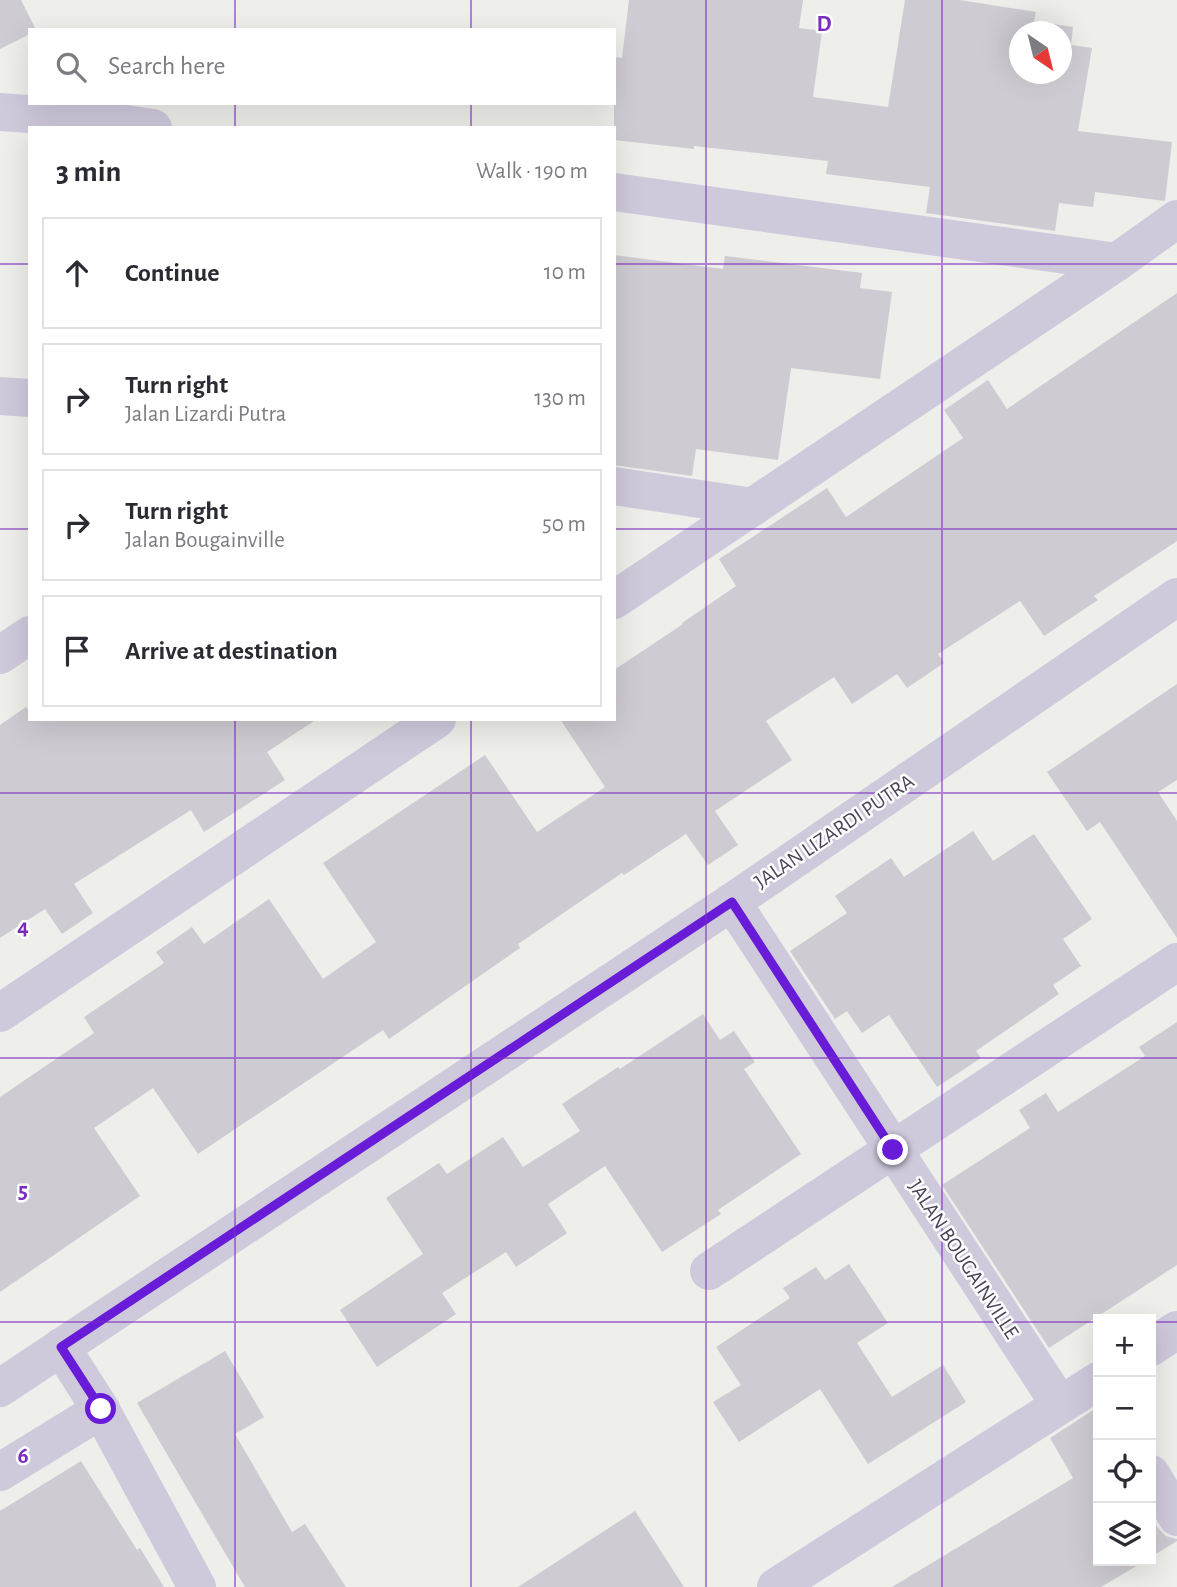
<!DOCTYPE html>
<html lang="en">
<head>
<meta charset="utf-8">
<style>
	body { margin:0; font-family:"Alegreya Sans",sans-serif; background:#f2f2f3; color:#2b2b33 }
	.controls { position:absolute; right:21px; bottom:21px; display:grid; overflow:hidden; border-radius:0px; box-shadow:0 7px 28px #0002 }
	.controls button { width:63px; height:63px; display:grid; place-items:center; padding:0; border:0; border-bottom:2px solid #e1e1e2; background:#fff; color:#2b2b33; font:35px sans-serif }
	.compass { position:absolute; left:1009px; top:21px; width:63px; height:63px; border-radius:50%; background:#fff; box-shadow:0 7px 28px #0002; rotate:145deg }
	.stop { position:absolute; width:21px; height:21px; margin:-16px; border:5px solid #681cd7; border-radius:50%; background:#fff }
	.stop.end { background:#681cd7; border-color:#fff; box-shadow:0 2px 7px #0008 }
	.list { margin:0; padding:0; list-style:none }
	h2 { display:flex; justify-content:space-between; align-items:center; height:91px; margin:0; padding:0 28px; font-size:30px }
	h2 small { font-size:23px; font-weight:400; color:#7c7c81 }
	.list li { display:grid; grid-template-columns:46px 1fr auto; gap:21px; align-items:center; box-sizing:border-box; height:112px; margin:0 14px 14px; padding:0 14px; border:2px solid #e1e1e2; border-radius:0px }
	.list b { display:block; font-size:26px; white-space:nowrap }
	.list p { margin:0; font-size:23px; white-space:nowrap; color:#7c7c81 }
	.list em { font-size:23px; font-style:normal; color:#7c7c81 }
	.icon { flex:none; width:38px; height:38px; fill:none; stroke:currentColor; stroke-width:2; stroke-linecap:round; stroke-linejoin:round }
	.map { position:relative; flex:none; width:1177px; height:1587px; overflow:hidden }
	.search { position:absolute; background:#fff; box-shadow:0 7px 28px #0002; left:28px; top:28px; width:588px; height:77px; display:flex; align-items:center; gap:18px; box-sizing:border-box; padding:0 24px; border-radius:0px; color:#7c7c81; font-size:26px }
	.panel { position:absolute; background:#fff; box-shadow:0 7px 28px #0002; left:28px; top:126px; width:588px; height:595px; border-radius:0px }
	.map>svg:first-child { display:block }
	.building { fill:#cfcbd2; fill-rule:evenodd }
	.lines { fill:none; stroke-linecap:round; stroke-linejoin:round }
	.minor { stroke:#cfc9dc; stroke-width:38 }
	.route { stroke:#681cd7; stroke-width:9 }
	.grid { fill:none; stroke:#7b2cbf; stroke-width:2; stroke-opacity:0.55 }
	.labels { text-anchor:middle; stroke-width:5; stroke-linejoin:round; paint-order:stroke }
	.street-label { font-size:21px; fill:#4b4458; stroke:#fff }
	.grid-label { font-size:23px; text-anchor:middle; font-weight:bold; fill:#7b2cbf; stroke:#fff; stroke-width:5; stroke-linejoin:round; paint-order:stroke }
</style>
</head>
<body>
<div class="map">
<svg width="1177" height="1587" viewBox="0 0 1177 1587">
	<rect width="100%" height="100%" fill="#eeeeeb"/>
	<!-- building -->
	<g class="building">
		<path d="M0,0H21L36,30H30V34L0,49Z"/>
		<path d="M629,0H803L799,28L822,31L813,97L888,107L905,0H960L1036,12L1034,21L1073,27L1071,45L1092,48L1078,131L1172,142L1165,201L1095,192L1093,207L1059,203L1055,231L926,213L930,187L826,174L828,161L694,146V149L614,140V57L622,58ZM1019,32H1061V74H1019Z"/>
		<path d="M614,255L723,269L725,256L862,273L860,288L892,292L880,379L791,368L778,460L696,449L692,476L614,465Z"/>
		<path d="M1177,293V541L1094,596L1098,600L1044,636L1020,601L938,654L944,663L907,688L897,674L852,704L834,677L766,721L792,760L715,811L738,845L708,865L686,834L624,875L622,873L518,944L520,948L389,1039L383,1030L198,1154L153,1088L94,1128L140,1196L0,1292V1097L94,1033L84,1017L164,963L156,952L192,927L204,944L269,899L323,979L376,942L323,863L485,755L537,832L605,787L560,719H614V670L683,624L682,623L736,586L719,559L827,488L846,517L963,438L944,410L988,380L1007,409Z"/>
		<path d="M1177,684V780L1158,792L1177,821V938L1100,822L1087,831L1047,772Z"/>
		<path d="M26,707L30,712V719H317L267,752L285,780L204,832L191,810L74,884L93,913L62,934L45,909L0,938V725Z"/>
		<path d="M973,831L993,861L1034,834L1092,919L1063,939L1081,966L1053,985L1059,994L976,1051L981,1058L937,1087L889,1015L862,1033L847,1011L835,1019L790,951L847,913L835,896L891,858L904,877Z"/>
		<path d="M703,1014L720,1040L734,1031L755,1062L744,1069L801,1154L718,1210L721,1214L662,1252L605,1166L548,1204L567,1233L516,1267L506,1252L442,1293L456,1314L377,1367L340,1310L423,1254L386,1198L439,1163L447,1174L503,1137L523,1167L580,1131L562,1104L618,1067L620,1069Z"/>
		<path d="M1177,1022V1265L1049,1348L942,1185L1030,1128L1019,1110L1046,1093L1058,1112L1145,1056L1139,1047Z"/>
		<path d="M849,1264L888,1323L857,1343L892,1397L943,1365L966,1402L868,1464L820,1389L739,1442L713,1402L741,1385L716,1347L790,1298L783,1288L816,1267L825,1280Z"/>
		<path d="M225,1351L264,1417L235,1434L292,1532L305,1524L346,1587H245L137,1403Z"/>
		<path d="M1098,1407V1561H1145L1101,1587H892L1073,1478L1050,1438Z"/>
		<path d="M81,1461L137,1550L140,1548L164,1587H0V1511Z"/>
		<path d="M635,1511L684,1587H518Z"/>
		<path d="M1151,1516L1158,1528L1166,1536L1177,1539V1541L1151,1557Z"/>
	</g>
	<g class="lines">
		<!-- minor -->
		<g class="minor">
			<path d="M0,112L84,118L153,128"/>
			<path d="M614,192L1117,262"/>
			<path d="M0,396L30,398"/>
			<path d="M614,486L753,507"/>
			<path d="M614,600L1117,262L1177,219"/>
			<path d="M0,655L30,635"/>
			<path d="M732,902L1060,1405"/>
			<path d="M0,1013L437,719"/>
			<path d="M709,1271L1177,962"/>
			<path d="M61,1347L101,1410L197,1587"/>
			<path d="M1151,1347L1177,1330"/>
			<path d="M0,1388L732,902L1177,597"/>
			<path d="M0,1472L101,1410"/>
			<path d="M1151,1474L1177,1517"/>
			<path d="M776,1587L1098,1381"/>
		</g>
	</g>
	<g class="lines">
		<!-- route -->
		<path class="route" d="M101,1409L61,1347L732,902L893,1150"/>
	</g>
	<!-- grid -->
	<path class="grid" d="M235,0V30M471,0V30M706,0V1587M942,0V1587M235,103V128M471,103V128M0,264H30M614,264H1177M0,529H30M614,529H1177M235,719V1587M471,719V1587M0,793H1177M0,1058H1177M0,1322H1098M1151,1322H1177"/>
	<g class="labels">
		<!-- street labels -->
		<g class="street-label">
			<text transform="translate(834 831) rotate(-34)" y="7">JALAN LIZARDI PUTRA</text>
			<text transform="translate(964 1259) rotate(57)" y="7">JALAN BOUGAINVILLE</text>
		</g>
	</g>
	<g class="grid-label">
		<text x="824" y="31">D</text>
		<text x="23" y="934">4</text>
		<text x="23" y="1198">5</text>
		<text x="23" y="1463">6</text>
	</g>
</svg>
<div class="controls">
<button>+</button>
<button>−</button>
<button><svg class="icon" aria-label="locate" viewBox="0 0 24 24"><circle cx="12" cy="12" r="6"/><path d="M12 2v4M12 18v4M2 12h4M18 12h4"/></svg></button>
<button><svg class="icon" aria-label="layers" viewBox="0 0 24 24"><path d="M12 4l9 5-9 5-9-5zM3 14l9 5 9-5"/></svg></button>
</div>
<svg class="compass" viewBox="-18 -18 36 36"><path d="M0-13l5 13h-10z" fill="#e53935"/><path d="M0 13l5-13h-10z" fill="#7c7c81"/></svg>
<div class="stop" style="left:101px;top:1409px"></div>
<div class="stop end" style="left:893px;top:1150px"></div>
<div class="search"><svg class="icon" aria-label="search" viewBox="0 0 24 24"><circle cx="10" cy="10" r="6"/><path d="M15 15l6 6"/></svg>Search here</div>
<section class="panel">
<h2>3 min<small>Walk · 190 m</small></h2>
<ul class="list">
<li><svg class="icon" aria-label="ahead" viewBox="0 0 24 24"><path d="M12 20V5M6 11l6-6 6 6"/></svg><div><b>Continue</b></div><em>10 m</em></li>
<li><svg class="icon" aria-label="right" viewBox="0 0 24 24"><path d="M7 20v-9h11M14 6l5 5-5 5"/></svg><div><b>Turn right</b><p>Jalan Lizardi Putra</p></div><em>130 m</em></li>
<li><svg class="icon" aria-label="right" viewBox="0 0 24 24"><path d="M7 20v-9h11M14 6l5 5-5 5"/></svg><div><b>Turn right</b><p>Jalan Bougainville</p></div><em>50 m</em></li>
<li><svg class="icon" aria-label="arrive" viewBox="0 0 24 24"><path d="M6 21V4h12l-3 4 3 4H6"/></svg><div><b>Arrive at destination</b></div></li>
</ul>
</section>
</div>
</body>
</html>
